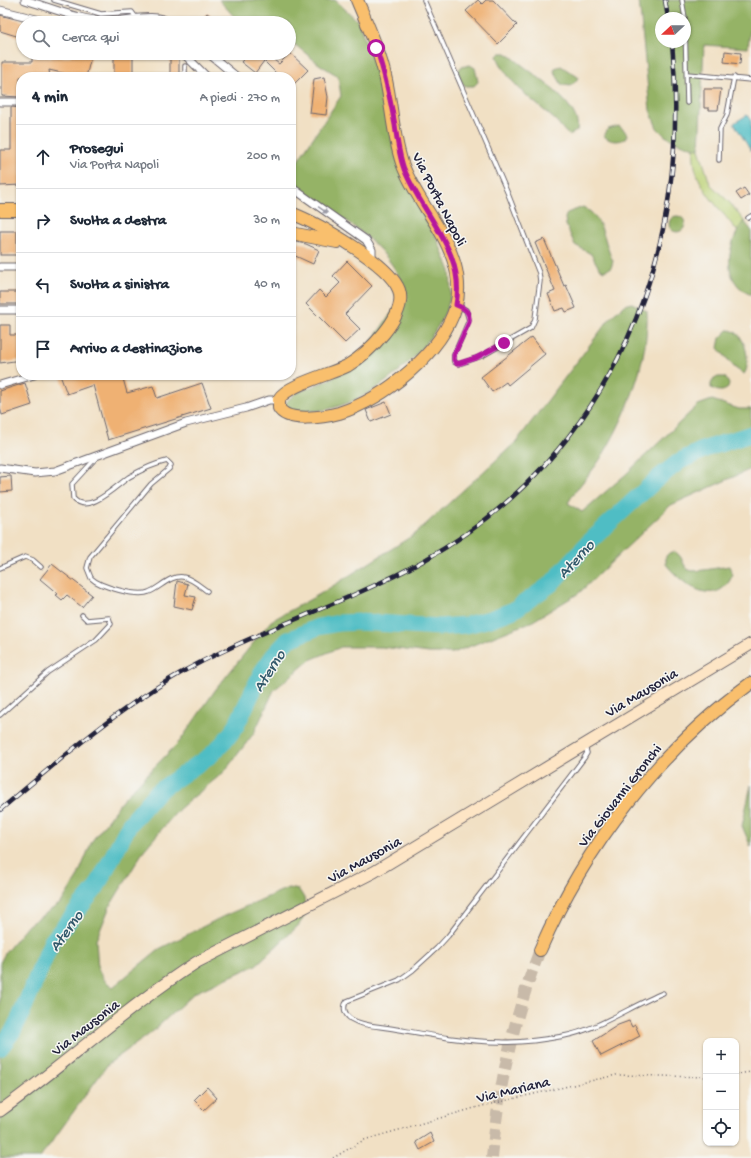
<!DOCTYPE html>
<html lang="it">
<head>
<meta charset="utf-8">
<style>
	body { margin:0; font-family:"Gochi Hand",sans-serif; background:#f6f6f7; color:#1f2937 }
	.controls { position:absolute; right:12px; bottom:12px; display:grid; overflow:hidden; border-radius:8px; box-shadow:0 1px 3px #0004 }
	.controls button { width:36px; height:36px; display:grid; place-items:center; padding:0; border:0; border-bottom:1px solid #e0e1e3; background:#fff; color:#1f2937; font:20px sans-serif }
	.compass { position:absolute; left:655px; top:12px; width:36px; height:36px; border-radius:50%; background:#fff; box-shadow:0 1px 3px #0004; rotate:248deg }
	.stop { position:absolute; width:12px; height:12px; margin:-9px; border:3px solid #b5179e; border-radius:50%; background:#fff }
	.stop.end { background:#b5179e; border-color:#fff; box-shadow:0 1px 4px #0008 }
	.list { margin:0; padding:0; list-style:none }
	h2 { display:flex; justify-content:space-between; align-items:center; height:52px; margin:0; padding:0 16px; font-size:17px }
	h2 small { font-size:13px; font-weight:400; color:#747a83 }
	.list li { display:grid; grid-template-columns:26px 1fr auto; gap:12px; align-items:center; box-sizing:border-box; height:64px; padding:0 16px; border-top:1px solid #e0e1e3 }
	.list b { display:block; font-size:15px; white-space:nowrap }
	.list p { margin:0; font-size:13px; white-space:nowrap; color:#747a83 }
	.list em { font-size:13px; font-style:normal; color:#747a83 }
	.icon { flex:none; width:22px; height:22px; fill:none; stroke:currentColor; stroke-width:2; stroke-linecap:round; stroke-linejoin:round }
	.map { position:relative; flex:none; width:751px; height:1158px; overflow:hidden }
	.search { position:absolute; background:#fff; box-shadow:0 1px 3px #0004; left:16px; top:16px; width:280px; height:44px; display:flex; align-items:center; gap:10px; box-sizing:border-box; padding:0 14px; border-radius:22px; color:#747a83; font-size:15px }
	.panel { position:absolute; background:#fff; box-shadow:0 1px 3px #0004; left:16px; top:72px; width:280px; height:308px; border-radius:16px }
	.map>svg:first-child { display:block }
	.green { fill:#bcd175; stroke:#6f7a58 }
	.forest { fill:#95b366; stroke:#5c6a50; fill-rule:evenodd }
	.water { fill:#4fbdc4; stroke:#387080 }
	.lines { fill:none; stroke-linecap:round; stroke-linejoin:round }
	.river { stroke:#4fbdc4; stroke-width:17 }
	.building { fill:#efb173 }
	.trunk-tunnel { stroke:#c8baa9; stroke-width:12; stroke-dasharray:12 6; stroke-linecap:butt }
	.service-casing { stroke:#6a646b; stroke-width:5.5 }
	.minor-casing { stroke:#6a646b; stroke-width:9 }
	.secondary-casing { stroke:#6a646b; stroke-width:13 }
	.primary-casing { stroke:#6a646b; stroke-width:14 }
	.trunk-casing { stroke:#6a646b; stroke-width:14 }
	.path { stroke:#6a646b; stroke-width:1.5; stroke-dasharray:1 3; stroke-linecap:butt }
	.service { stroke:#fff; stroke-width:3.5 }
	.minor { stroke:#fff; stroke-width:7 }
	.secondary { stroke:#fde5c5; stroke-width:11 }
	.primary { stroke:#f9bf6d; stroke-width:12 }
	.trunk { stroke:#f9bf6d; stroke-width:12 }
	.rail-casing { stroke:#22223b; stroke-width:4.5 }
	.rail { stroke:#f6f6f2; stroke-width:3; stroke-dasharray:9; stroke-linecap:butt }
	.oneway { fill:#9c9ca7 }
	.route { stroke:#b5179e; stroke-width:5 }
	.labels { text-anchor:middle; stroke-width:3; stroke-linejoin:round; paint-order:stroke }
	.street-label { font-size:15px; fill:#22223b; stroke:#f6f6f2 }
	.water-label { font-size:16px; font-style:italic; fill:#32586b; stroke:#f6f6f2 }
</style>
</head>
<body>
<div class="map">
<svg width="751" height="1158" viewBox="0 0 751 1158">
	<rect width="100%" height="100%" fill="#f6f6f2"/>
	<filter id="ink" filterUnits="userSpaceOnUse"><feTurbulence type="fractalNoise" baseFrequency=".025" numOctaves="2"/><feDisplacementMap in="SourceGraphic" scale="8" xChannelSelector="R" yChannelSelector="G"/><feConvolveMatrix kernelMatrix="1 2 1 2 8 2 1 2 1" color-interpolation-filters="sRGB"/></filter>
	<filter id="wash" filterUnits="userSpaceOnUse"><feTurbulence type="fractalNoise" baseFrequency=".012" numOctaves="4" result="noise"/><feDisplacementMap in="SourceGraphic" scale="16" xChannelSelector="R" yChannelSelector="G"/><feGaussianBlur stdDeviation="0.9" result="paint"/><feColorMatrix in="noise" values="0 0 0 0 0 0 0 0 0 0 0 0 0 0 0 0 0 1.4 0 .05"/><feComposite in="paint" operator="in"/></filter>
	<g filter="url(#wash)">
		<rect width="100%" height="100%" fill="#f1e0c4"/>
		<!-- green -->
		<path class="green" d="M694,148L699,149L710,184L730,203L744,221L737,231C718,205 690,183 694,148Z"/>
		<!-- forest -->
		<g class="forest">
			<path d="M219,0H335L358,21L373,63L385,110L450,271C451,285 452,297 446,310C427,357 363,410 311,411C303,411 294,412 287,407L286,402L296,393L326,381L353,367L405,294C393,241 329,213 291,181V171L341,96L338,76L319,64L289,40V23H240Z"/>
			<path d="M639,0H751V22L748,48L704,45L699,149L683,145L665,136L657,128L650,110ZM661,18H685V42H661Z"/>
			<path d="M500,53H506L512,57C529,72 584,105 577,131L569,135C563,131 560,124 554,119C533,100 508,84 497,56Z"/>
			<path d="M470,65L475,68L478,82L474,86H465L460,80L458,71L461,67Z"/>
			<path d="M561,66L578,77L576,81L571,86L562,85L554,71L555,68Z"/>
			<path d="M619,126L625,131L627,135L625,139C618,142 610,142 604,136L608,129Z"/>
			<path d="M583,207C605,218 603,242 613,261L611,268L604,271L599,268L591,254L575,245L566,225L565,218L567,213Z"/>
			<circle cx="677" cy="224" r="8"/>
			<path d="M744,221L751,230V295C720,281 727,244 744,221Z"/>
			<path d="M632,303L647,311C649,359 628,413 604,453C594,471 578,485 568,503L582,512L625,475L698,405L712,400L739,409H751V469L671,505L579,593L533,621L453,653H429L382,647H341L310,660L274,690L254,733L224,772L179,809L144,850L110,906L96,940L98,969L105,981L113,987L159,949L224,916L288,888L299,890L304,898L306,914L298,926L256,965L194,993L151,1033L108,1064L40,1158H0V963L5,953L28,925L61,903L77,878L92,841L124,798L180,741L216,689L271,621L320,594L415,534L516,442L611,317L624,305Z"/>
			<path d="M728,330C747,330 751,367 744,374L735,368L718,348L720,338Z"/>
			<path d="M719,377H725L729,384L728,388C722,393 717,391 711,388V384L714,378Z"/>
			<path d="M675,552C683,556 682,564 688,570C692,573 722,567 729,566L733,575C731,577 730,581 728,583C710,607 678,580 666,564V556L669,553Z"/>
			<path d="M751,785V847L742,826Z"/>
		</g>
		<!-- water -->
		<path class="water" d="M747,115L751,121V151L734,123Z"/>
		<g class="lines">
			<!-- river -->
			<path class="river" d="M0,1048L13,1031L20,1017L52,941L96,888L129,825L157,792L211,755L224,742L235,728L262,672L274,655L288,640L318,627L339,623L360,622L440,627L466,625L490,619L514,610L551,584L588,543L657,479L680,461L705,449L751,434"/>
		</g>
		<g id="blocks">
			<!-- building -->
			<g class="building">
				<path d="M478,0L482,4L486,0H493L517,25L498,44L466,11Z"/>
				<path d="M207,13L220,23H198Z"/>
				<path d="M0,15L23,21V38L0,31Z"/>
				<path d="M725,51L741,53L740,64L724,62Z"/>
				<path d="M71,53H92L86,77H71V75L49,70L50,77H20V97L2,96V62H32V57H70Z"/>
				<rect x="114" y="53" width="19" height="24"/>
				<path d="M163,53H176L179,55V77H170V59Z"/>
				<path d="M249,53H271L269,56L279,64L290,53L308,70L291,87V77H280L264,61L255,73L241,62Z"/>
				<path d="M324,77L328,97L326,115L310,113L314,79Z"/>
				<path d="M704,89H721L718,110H709V108H704Z"/>
				<path d="M11,107L21,108V185L0,186V150H11Z"/>
				<path d="M744,188L749,195L741,200L736,193Z"/>
				<rect x="0" y="231" width="17" height="24"/>
				<path d="M544,239L564,286L566,285L576,308L566,312L564,308L555,311L548,294L555,291L535,243Z"/>
				<path d="M291,241L306,244L319,250L313,264L291,254Z"/>
				<path d="M347,261L372,286L345,314L360,329L345,343L306,304L319,290L326,297L340,283L333,276Z"/>
				<rect x="0" y="292" width="21" height="12"/>
				<path d="M0,325H10V335H21V360L0,363Z"/>
				<path d="M532,337L545,354L508,385L506,382L492,392L481,377Z"/>
				<path d="M60,375H122L127,393L153,386L157,398L202,383L211,408L108,440L93,385L67,394Z"/>
				<path d="M25,383L32,405L2,415L0,408V391Z"/>
				<path d="M386,402L391,414L371,422L366,410Z"/>
				<path d="M11,476L12,491L0,492V477Z"/>
				<path d="M52,564L92,595L82,607L67,595L62,600L56,595L58,594L40,579Z"/>
				<path d="M177,581L188,584L185,595L196,597L192,610L174,606Z"/>
				<path d="M629,1021L632,1027L635,1025L640,1036L601,1056L593,1041L618,1025Z"/>
				<path d="M207,1087L217,1098L204,1110L194,1100Z"/>
				<path d="M430,1133L434,1142L420,1150L416,1142Z"/>
			</g>
		</g>
	</g>
	<g filter="url(#ink)">
		<use href="#blocks" fill-opacity="0" stroke="#6a646b" stroke-width="1"/>
		<g class="lines">
			<!-- trunk-tunnel -->
			<path class="trunk-tunnel" d="M492,1158C498,1087 514,1016 540,950"/>
			<defs>
				<g id="service">
					<path d="M54,0L101,14L132,12L137,19"/>
					<path d="M424,0L508,194L539,273L540,281L535,319L531,328L482,356L459,364L454,362V355L469,320L466,310L459,306"/>
					<path d="M682,0L685,18"/>
					<path d="M685,22L687,103"/>
					<path d="M185,66V77"/>
					<path d="M687,74L751,80"/>
					<path d="M719,160L720,129L727,115L734,77"/>
					<path d="M748,218L751,216"/>
					<path d="M96,458L72,484L73,498C87,516 116,486 129,477C141,470 154,464 167,461L171,465L169,469L151,484L90,557L87,568L91,578C100,587 138,597 149,592C160,588 170,575 183,577C191,578 200,586 207,591"/>
					<path d="M0,568L25,557L33,560L41,567"/>
					<path d="M0,715L48,672L96,640L111,624L109,618L87,620L82,615"/>
					<path d="M585,746L587,753L584,758L448,936L437,948L413,970L399,980L347,1001C342,1007 345,1015 351,1019C362,1026 377,1026 389,1028C425,1034 464,1042 500,1042C521,1043 543,1040 564,1036C597,1030 631,1006 663,993"/>
				</g>
				<g id="minor">
					<path d="M25,0C52,8 81,21 109,21C127,21 157,12 170,23"/>
					<path d="M0,10L52,23"/>
					<path d="M183,53L207,77"/>
					<path d="M208,53L237,77"/>
					<path d="M0,102H21"/>
					<path d="M291,187L366,240L372,250V259"/>
					<path d="M0,267H21"/>
					<path d="M0,310H21"/>
					<path d="M0,385L34,375"/>
					<path d="M0,468L35,473L55,471L186,423L246,408L269,400H279"/>
				</g>
				<path id="secondary" d="M0,1111C67,1063 128,1006 197,962L374,872L751,644"/>
				<g id="primary">
					<path d="M0,210H21"/>
					<path d="M291,213C317,223 389,263 399,290C408,316 367,354 347,366C331,374 287,385 279,399V408C287,423 325,417 339,413C384,399 442,353 456,306C460,291 458,273 453,259C441,224 414,197 402,163C393,136 392,107 386,80C380,52 368,26 357,0"/>
					<path d="M291,233L337,242"/>
				</g>
				<path id="trunk" d="M540,950C585,846 659,750 751,683"/>
			</defs>
			<!-- service casing -->
			<use href="#service" class="service-casing"/>
			<!-- minor casing -->
			<use href="#minor" class="minor-casing"/>
			<!-- secondary casing -->
			<use href="#secondary" class="secondary-casing"/>
			<!-- primary casing -->
			<use href="#primary" class="primary-casing"/>
			<!-- trunk casing -->
			<use href="#trunk" class="trunk-casing"/>
			<!-- path -->
			<g class="path">
				<path d="M736,1074L751,1072"/>
				<path d="M333,1158L364,1140L478,1107L616,1075L706,1077"/>
			</g>
			<!-- service -->
			<use href="#service" class="service"/>
			<!-- minor -->
			<use href="#minor" class="minor"/>
			<!-- secondary -->
			<use href="#secondary" class="secondary"/>
			<!-- primary -->
			<use href="#primary" class="primary"/>
			<!-- trunk -->
			<use href="#trunk" class="trunk"/>
			<defs>
				<g id="rail">
					<path d="M665,0L668,18"/>
					<path d="M0,810C55,764 110,715 172,678C252,631 342,606 423,561C613,454 693,253 672,42"/>
				</g>
			</defs>
			<!-- rail casing -->
			<use href="#rail" class="rail-casing"/>
			<!-- rail -->
			<use href="#rail" class="rail"/>
		</g>
		<!-- one-way arrows -->
		<defs><path id="oneway-solid" d="M-6-.8H1V-3.2L6.5 0L1 3.2V.8H-6Z"/></defs>
		<use class="oneway" href="#oneway-solid" transform="translate(323 210) rotate(35)"/>
	</g>
	<g class="lines" filter="url(#ink)">
		<!-- route -->
		<path class="route" d="M376,48C385,73 390,98 395,125C397,140 399,155 404,169C423,216 466,251 456,305C465,308 470,312 469,322L454,355V360L457,364L476,358L504,343"/>
	</g>
	<g class="labels">
		<!-- street labels -->
		<g class="street-label">
			<text transform="translate(440 199) rotate(63)" y="5">Via Porta Napoli</text>
			<text transform="translate(641 692) rotate(-31)" y="5">Via Mausonia</text>
			<text transform="translate(619 795) rotate(-52)" y="5">Via Giovanni Gronchi</text>
			<text transform="translate(364 859) rotate(-29)" y="5">Via Mausonia</text>
			<text transform="translate(85 1027) rotate(-38)" y="5">Via Mausonia</text>
			<text transform="translate(513 1089) rotate(-13)" y="5">Via Mariana</text>
		</g>
		<!-- water labels -->
		<g class="water-label">
			<text transform="translate(575 558) rotate(-47)" y="6">Aterno</text>
			<text transform="translate(268 670) rotate(-57)" y="6">Aterno</text>
			<text transform="translate(65 930) rotate(-54)" y="6">Aterno</text>
		</g>
	</g>
</svg>
<div class="controls">
<button>+</button>
<button>−</button>
<button><svg class="icon" aria-label="locate" viewBox="0 0 24 24"><circle cx="12" cy="12" r="6"/><path d="M12 2v4M12 18v4M2 12h4M18 12h4"/></svg></button>
</div>
<svg class="compass" viewBox="-18 -18 36 36"><path d="M0-13l5 13h-10z" fill="#e53935"/><path d="M0 13l5-13h-10z" fill="#747a83"/></svg>
<div class="stop" style="left:376px;top:48px"></div>
<div class="stop end" style="left:504px;top:343px"></div>
<div class="search"><svg class="icon" aria-label="search" viewBox="0 0 24 24"><circle cx="10" cy="10" r="6"/><path d="M15 15l6 6"/></svg>Cerca qui</div>
<section class="panel">
<h2>4 min<small>A piedi · 270 m</small></h2>
<ul class="list">
<li><svg class="icon" aria-label="ahead" viewBox="0 0 24 24"><path d="M12 20V5M6 11l6-6 6 6"/></svg><div><b>Prosegui</b><p>Via Porta Napoli</p></div><em>200 m</em></li>
<li><svg class="icon" aria-label="right" viewBox="0 0 24 24"><path d="M7 20v-9h11M14 6l5 5-5 5"/></svg><div><b>Svolta a destra</b></div><em>30 m</em></li>
<li><svg class="icon" aria-label="left" viewBox="0 0 24 24"><path d="M17 20v-9H6M10 6l-5 5 5 5"/></svg><div><b>Svolta a sinistra</b></div><em>40 m</em></li>
<li><svg class="icon" aria-label="arrive" viewBox="0 0 24 24"><path d="M6 21V4h12l-3 4 3 4H6"/></svg><div><b>Arrivo a destinazione</b></div></li>
</ul>
</section>
</div>
</body>
</html>
